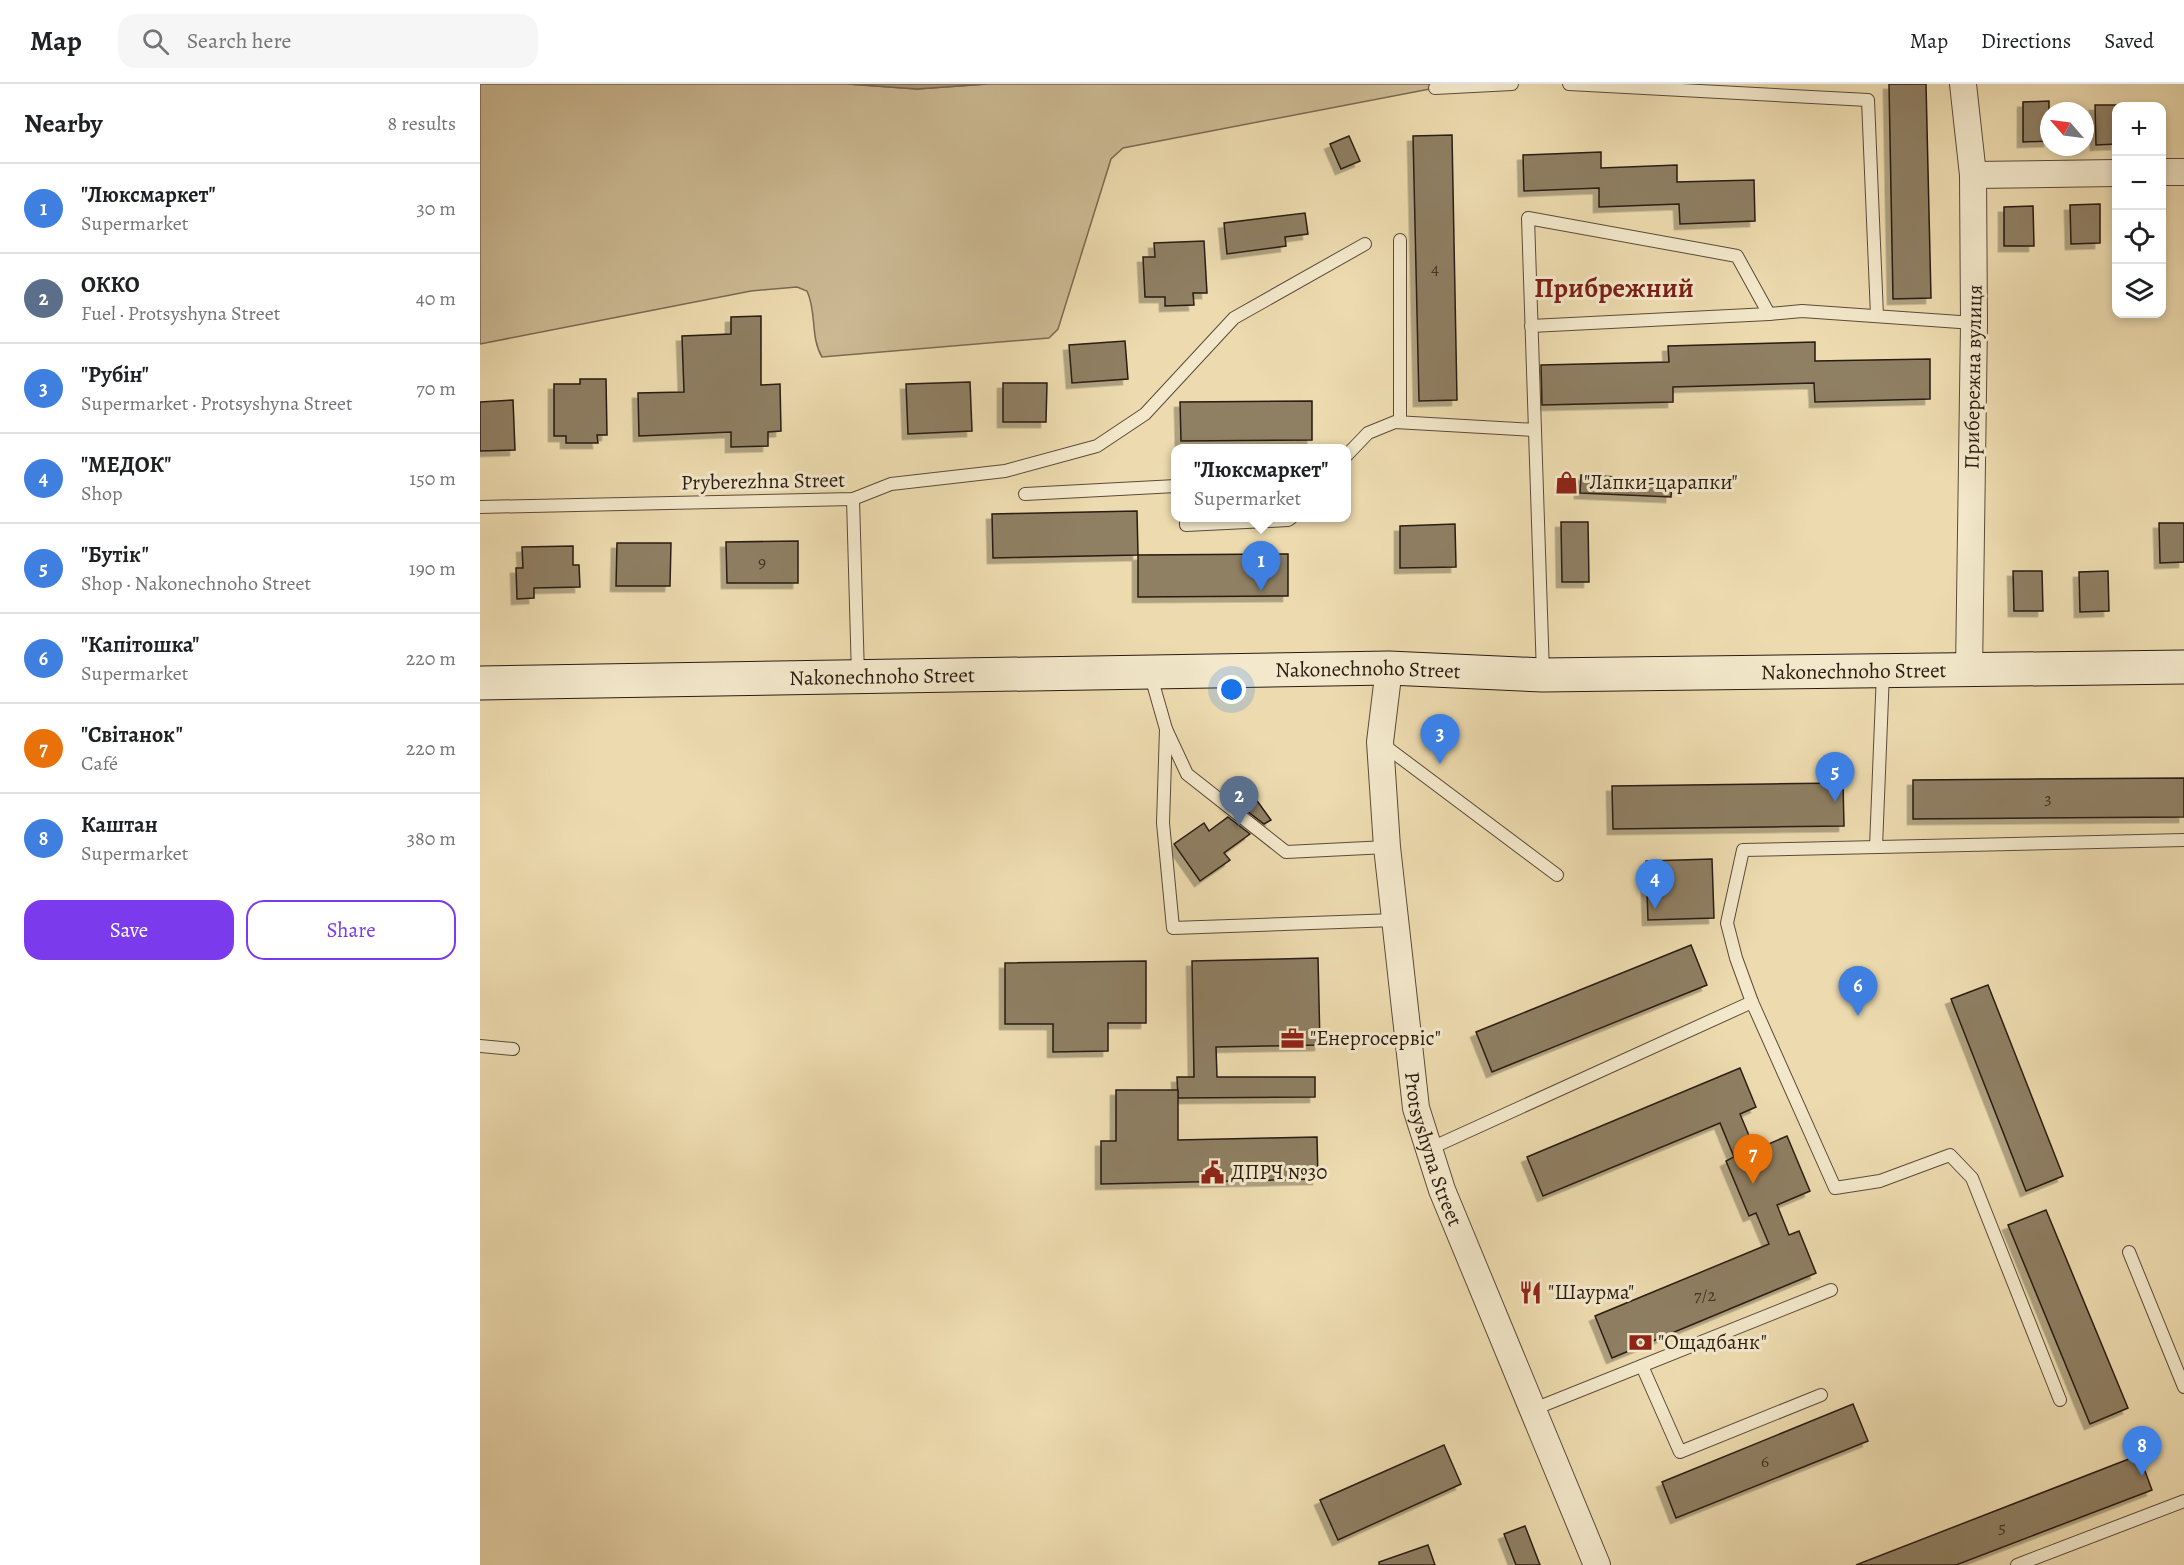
<!DOCTYPE html>
<html lang="en">
<head>
<meta charset="utf-8">
<style>
	body { margin:0; font-family:Alegreya,serif; background:#f6f6f6; color:#202124 }
	.controls { position:absolute; right:18px; top:18px; display:grid; overflow:hidden; border-radius:12px; box-shadow:0 3px 9px #0003 }
	.controls button { width:54px; height:54px; display:grid; place-items:center; padding:0; border:0; border-bottom:2px solid #e0e0e0; background:#fff; color:#202124; font:30px sans-serif }
	.compass { position:absolute; left:1560px; top:18px; width:54px; height:54px; border-radius:50%; background:#fff; box-shadow:0 3px 9px #0003; rotate:298deg }
	.you { position:absolute; left:752px; top:606px; width:21px; height:21px; margin:-15px; border:4px solid #fff; border-radius:50%; background:#1a73e8; box-shadow:0 0 0 9px #1a73e833 }
	.badge { display:grid; place-items:center; width:39px; height:39px; border-radius:50%; background:#7c3aed; color:#fff; font-size:20px; font-weight:700 }
	.pin { position:absolute; translate:-50% -50px; filter:drop-shadow(0 2px 3px #0008) }
	.pin::after { content:''; position:absolute; top:32px; width:21px; height:18px; background:inherit; clip-path:polygon(0 0,100% 0,50% 100%) }
	.popup { position:absolute; left:691px; top:360px; width:180px; height:78px; box-sizing:border-box; display:grid; place-content:center; border-radius:12px; background:#fff; filter:drop-shadow(0 2px 4px #0005); font-size:20px; white-space:nowrap; color:#757577 }
	.popup b { font-size:22px; color:#202124 }
	.popup::after { content:''; position:absolute; left:50%; top:100%; margin-left:-12px; border:12px solid transparent; border-top-color:#fff }
	.list { margin:0; padding:0; list-style:none }
	h2 { display:flex; justify-content:space-between; align-items:center; height:78px; margin:0; padding:0 24px; font-size:26px }
	h2 small { font-size:20px; font-weight:400; color:#757577 }
	.list li { display:grid; grid-template-columns:39px 1fr auto; gap:18px; align-items:center; box-sizing:border-box; height:90px; padding:0 24px; border-top:2px solid #e0e0e0 }
	.list b { display:block; font-size:22px; white-space:nowrap }
	.list p { margin:0; font-size:20px; white-space:nowrap; color:#757577 }
	.list em { font-size:20px; font-style:normal; color:#757577 }
	.actions { display:flex; gap:12px; padding:18px 24px }
	.actions a { flex:1; padding:14px 0; border:2px solid #7c3aed; border-radius:18px; text-align:center; font-size:21px; color:#7c3aed }
	.actions .main { background:#7c3aed; color:#fff }
	.icon { flex:none; width:33px; height:33px; fill:none; stroke:currentColor; stroke-width:2; stroke-linecap:round; stroke-linejoin:round }
	.map { position:relative; flex:none; width:1704px; height:1481px; overflow:hidden }
	header { display:flex; align-items:center; gap:36px; box-sizing:border-box; height:84px; padding:0 30px; background:#fff; border-bottom:2px solid #e0e0e0 }
	header strong { font-size:28px }
	nav { display:flex; gap:33px; margin-inline-start:auto; font-size:21px }
	.search { width:420px; height:54px; background:#f6f6f6; display:flex; align-items:center; gap:15px; box-sizing:border-box; padding:0 21px; border-radius:18px; color:#757577; font-size:22px }
	main { display:flex }
	aside { flex:1; background:#fff }
	.map>svg:first-child { display:block }
	.green { fill:#ccba94; stroke:#7b6a53; stroke-width:1.5 }
	.water { fill:#ab9a7a; stroke:#776750; stroke-width:1.5 }
	.building { fill:#8f7f64; stroke:#2a1b12; stroke-width:1.5; filter:url(#shadow) }
	.lines { fill:none; stroke-linecap:round; stroke-linejoin:round }
	.lane-casing { stroke:#5b4b39; stroke-width:14 }
	.street-casing { stroke:#5b4b39; stroke-width:28 }
	.secondary-casing { stroke:#2a1b12; stroke-width:35 }
	.lane { stroke:#f3e8cb; stroke-width:12 }
	.street { stroke:#f3e8cb; stroke-width:26 }
	.secondary { stroke:#f3e8cb; stroke-width:33 }
	.labels { text-anchor:middle; stroke-width:6; stroke-linejoin:round; paint-order:stroke }
	.number-label { font-size:18px; fill:#433426 }
	.street-label { font-size:21px; fill:#2a1b12; stroke:#f3e8cb }
	.poi-label { font-size:21px; fill:#2a1b12; stroke:#f3e8cb; text-anchor:start }
	.district-label { font-size:27px; font-weight:bold; fill:#7a1f14; stroke:#f3e8cb }
</style>
</head>
<body>
<header>
<strong>Map</strong>
<div class="search"><svg class="icon" aria-label="search" viewBox="0 0 24 24"><circle cx="10" cy="10" r="6"/><path d="M15 15l6 6"/></svg>Search here</div>
<nav><a>Map</a><a>Directions</a><a>Saved</a></nav>
</header>
<main>
<aside>
<h2>Nearby<small>8 results</small></h2>
<ul class="list">
<li><span class="badge" style="background:#3f7fe0">1</span><div><b>&quot;Люксмаркет&quot;</b><p>Supermarket</p></div><em>30 m</em></li>
<li><span class="badge" style="background:#5c6f8a">2</span><div><b>ОККО</b><p>Fuel · Protsyshyna Street</p></div><em>40 m</em></li>
<li><span class="badge" style="background:#3f7fe0">3</span><div><b>&quot;Рубін&quot;</b><p>Supermarket · Protsyshyna Street</p></div><em>70 m</em></li>
<li><span class="badge" style="background:#3f7fe0">4</span><div><b>&quot;МЕДОК&quot;</b><p>Shop</p></div><em>150 m</em></li>
<li><span class="badge" style="background:#3f7fe0">5</span><div><b>&quot;Бутік&quot;</b><p>Shop · Nakonechnoho Street</p></div><em>190 m</em></li>
<li><span class="badge" style="background:#3f7fe0">6</span><div><b>&quot;Капітошка&quot;</b><p>Supermarket</p></div><em>220 m</em></li>
<li><span class="badge" style="background:#e8710a">7</span><div><b>&quot;Світанок&quot;</b><p>Café</p></div><em>220 m</em></li>
<li><span class="badge" style="background:#3f7fe0">8</span><div><b>Каштан</b><p>Supermarket</p></div><em>380 m</em></li>
</ul>
<div class="actions"><a class="main">Save</a><a>Share</a></div>
</aside>
<div class="map">
<svg width="1704" height="1481" viewBox="0 0 1704 1481">
	<defs>
		<filter id="shadow"><feDropShadow dx="-5.5" dy="5.5" stdDeviation="0" flood-color="#0004"/></filter>
	</defs>
	<rect width="100%" height="100%" fill="#eddbaf"/>
	<filter id="stains"><feTurbulence type="fractalNoise" baseFrequency=".00333" numOctaves="4"/><feColorMatrix values="0 0 0 0 .2 0 0 0 0 .09 0 0 0 0 .02 0 0 0 .5 -.17"/></filter>
	<radialGradient id="worn" r=".72"><stop offset=".6" stop-color="#630" stop-opacity="0"/><stop offset="1" stop-color="#630" stop-opacity=".3"/></radialGradient>
	<!-- green -->
	<path class="green" d="M0,0H368L437,5L507,0H1032L955,4L643,64L631,75L578,245L569,254L342,273C330,253 337,228 327,207L317,203L271,207L0,260Z"/>
	<!-- water -->
	<path class="water" d="M368,0H507L437,5Z"/>
	<!-- building -->
	<g class="building">
		<path d="M1409,0H1446L1451,214L1413,215Z"/>
		<path d="M1569,17V57L1543,58V18Z"/>
		<path d="M1615,21H1636V60L1616,61Z"/>
		<path d="M972,51L977,316L939,317L933,52Z"/>
		<path d="M869,52L880,77L861,85L850,60Z"/>
		<path d="M1121,68V84L1197,81V98L1274,96L1275,137L1200,140L1199,120L1119,123V104L1044,107L1043,71Z"/>
		<path d="M1620,120V159L1591,160L1590,121Z"/>
		<path d="M1553,122L1554,162H1524V123Z"/>
		<path d="M825,129L828,150L805,153L806,162L747,170L744,139Z"/>
		<path d="M724,157L727,209H713L714,221L685,222V213H665L663,173H675L674,159Z"/>
		<path d="M281,232V301L300,300L301,347L288,348V362L251,363V348L159,352L158,309L204,308L202,252L251,250V233Z"/>
		<path d="M645,257L648,295L592,299L589,261Z"/>
		<path d="M1335,258V277L1450,275V315L1335,318L1334,299L1193,303V318L1062,321L1061,281L1189,278L1188,262Z"/>
		<path d="M100,295H126L127,351H117L118,359H86V352H74V300H100Z"/>
		<path d="M490,298L492,347L428,350L426,300Z"/>
		<path d="M523,299H567L566,338H523Z"/>
		<path d="M33,316L35,366L0,367V318Z"/>
		<path d="M832,317V356L701,357L700,318Z"/>
		<path d="M1101,391L1192,396L1191,413L1100,409Z"/>
		<path d="M657,427L658,471L513,474L512,430Z"/>
		<path d="M1081,438H1108L1109,498H1082Z"/>
		<path d="M1679,439H1704V478L1680,479Z"/>
		<path d="M975,440L976,483L920,484V442Z"/>
		<path d="M318,457V499H247L246,458Z"/>
		<path d="M137,459H191L190,502H136Z"/>
		<path d="M93,462V481H99L100,503L54,504V514L37,515L36,484H43L42,463Z"/>
		<path d="M808,470V512L658,513V471Z"/>
		<path d="M1533,487H1562L1563,527H1534Z"/>
		<path d="M1628,487L1629,527L1600,528L1599,488Z"/>
		<path d="M1704,694V733L1433,735V696Z"/>
		<path d="M1363,699L1364,742L1133,745L1132,702Z"/>
		<path d="M775,714L791,736L784,740L762,723Z"/>
		<path d="M748,733L770,750L744,769L750,776L720,797L694,760L724,739L729,747Z"/>
		<path d="M1232,775L1234,834L1168,836L1166,777Z"/>
		<path d="M1211,861L1227,901L1012,988L996,948Z"/>
		<path d="M838,874L840,961L736,963L737,993H835V1013L698,1014L697,993H714L712,877Z"/>
		<path d="M666,877V939H628V967L573,968V940H525V879Z"/>
		<path d="M1508,901L1583,1092L1546,1107L1471,915Z"/>
		<path d="M1260,984L1276,1023L1260,1030L1275,1066L1307,1052L1330,1107L1297,1121L1309,1151L1319,1147L1336,1189L1132,1274L1115,1232L1289,1160L1276,1129L1269,1132L1246,1077L1254,1073L1240,1039L1063,1112L1047,1073Z"/>
		<path d="M636,1006H698V1056L837,1053L838,1095L621,1100V1057H636Z"/>
		<path d="M1566,1126L1648,1324L1610,1340L1528,1141Z"/>
		<path d="M1373,1320L1388,1357L1196,1434L1182,1398Z"/>
		<path d="M964,1361L981,1400L858,1456L840,1416Z"/>
		<path d="M1659,1371L1672,1406L1476,1481H1376Z"/>
		<path d="M1045,1442L1060,1481H1036L1024,1450Z"/>
		<path d="M948,1461L955,1481H899V1478Z"/>
	</g>
	<g class="lines">
		<defs>
			<g id="lane">
				<path d="M1089,0L1388,16L1397,232"/>
				<path d="M955,4L1032,0"/>
				<path d="M920,156V338"/>
				<path d="M1051,242L1289,230"/>
				<path d="M866,372L888,349L915,338L1055,346"/>
				<path d="M545,410L696,402"/>
				<path d="M373,415L378,592"/>
				<path d="M0,423L373,415L411,400L525,387L617,362L665,330L754,234L885,160"/>
				<path d="M706,434V441L808,436L811,434"/>
				<path d="M670,589L686,645L707,690L806,768L907,763"/>
				<path d="M1063,590L1048,134L1257,172L1289,230L1322,227L1494,239"/>
				<path d="M686,645L683,739L693,844L915,836"/>
				<path d="M901,659L1077,791"/>
				<path d="M1396,763L1403,588"/>
				<path d="M0,962L33,965"/>
				<path d="M949,1065L1272,918"/>
				<path d="M1649,1168L1704,1303"/>
				<path d="M1162,1282L1200,1368L1341,1311"/>
				<path d="M1580,1316L1492,1094L1470,1071L1400,1097L1355,1104L1272,918L1256,874L1247,839L1263,766L1704,756"/>
				<path d="M1054,1325L1351,1206"/>
				<path d="M1537,1481L1704,1417"/>
			</g>
			<g id="street">
				<path d="M1483,0L1493,91L1494,239L1489,587"/>
				<path d="M1682,88H1704"/>
				<path d="M1493,91L1636,89"/>
				<path id="s1" d="M909,584L900,658L907,763L936,1024L962,1106L1117,1481"/>
			</g>
			<g id="secondary">
				<path id="s2" d="M0,599L909,584L1063,591L1704,583"/>
			</g>
		</defs>
		<!-- lane casing -->
		<use href="#lane" class="lane-casing"/>
		<!-- street casing -->
		<use href="#street" class="street-casing"/>
		<!-- secondary casing -->
		<use href="#secondary" class="secondary-casing"/>
		<!-- lane -->
		<use href="#lane" class="lane"/>
		<!-- street -->
		<use href="#street" class="street"/>
		<!-- secondary -->
		<use href="#secondary" class="secondary"/>
	</g>
	<!-- icons -->
	<defs>
		<symbol id="shop-bare" viewBox="-9 -9 18 18"><path d="M-5-2.5h2.3a2.7 3.5 0 0 1 5.4 0H5L5.5 6h-11ZM-1.5-2.5h3a1.5 2.3 0 0 0-3 0Z" fill="#8f2418" stroke="#f3e8cb" stroke-width="2.5" paint-order="stroke"/></symbol>
		<symbol id="office-bare" viewBox="-9 -9 18 18"><path d="M-6-3h4V-5.5h4V-3h4V5H-6ZM-1-4.5V-3h2v-1.5ZM-6 0V1H6V0Z" fill="#8f2418" stroke="#f3e8cb" stroke-width="2.5" paint-order="stroke"/></symbol>
		<symbol id="civic-bare" viewBox="-9 -9 18 18"><path d="M-.6-6.5H3V-4.5H.6V-3L4-1V1h2V6H-6V1h2V-1L-.6-3ZM-1.2 2.5V6h2.4V2.5Z" fill="#8f2418" stroke="#f3e8cb" stroke-width="2.5" paint-order="stroke"/></symbol>
		<symbol id="restaurant-bare" viewBox="-9 -9 18 18"><path d="M-5-6h1v4h1v-4h1v4h1v-4h1v5L-1.5 .5V6h-2V.5L-5-1ZM5-6V6H3V1.5H1.5Q1.5-4 5-6Z" fill="#8f2418" stroke="#f3e8cb" stroke-width="2.5" paint-order="stroke"/></symbol>
		<symbol id="bank-bare" viewBox="-9 -9 18 18"><path d="M-6-4H6V4H-6ZM0-2.3a2.3 2.3 0 1 0 0 4.6a2.3 2.3 0 1 0 0-4.6Z" fill="#8f2418" stroke="#f3e8cb" stroke-width="2.5" paint-order="stroke"/></symbol>
	</defs>
	<g fill-rule="evenodd">
		<use href="#shop-bare" x="1070" y="382" width="33" height="33"/>
		<use href="#office-bare" x="796" y="938" width="33" height="33"/>
		<use href="#civic-bare" x="716" y="1072" width="33" height="33"/>
		<use href="#restaurant-bare" x="1034" y="1192" width="33" height="33"/>
		<use href="#bank-bare" x="1144" y="1242" width="33" height="33"/>
	</g>
	<g class="labels">
		<!-- number labels -->
		<g class="number-label">
			<text x="955" y="190">4</text>
			<text x="282" y="484">9</text>
			<text x="1568" y="720">3</text>
			<text x="1225" y="1217">7/2</text>
			<text x="1285" y="1383">6</text>
			<text x="1522" y="1449">5</text>
		</g>
		<!-- street labels -->
		<g class="street-label">
			<text transform="translate(1493 293) rotate(-89)" y="7">Прибережна вулиця</text>
			<text transform="translate(283 397) rotate(-1)" y="7">Pryberezhna Street</text>
			<text dy="7" stroke="none"><textPath href="#s2" startOffset="888">Nakonechnoho Street</textPath></text>
			<text dy="7" stroke="none"><textPath href="#s2" startOffset="1374">Nakonechnoho Street</textPath></text>
			<text dy="7" stroke="none"><textPath href="#s2" startOffset="402">Nakonechnoho Street</textPath></text>
			<text dy="7" stroke="none"><textPath href="#s1" startOffset="486">Protsyshyna Street</textPath></text>
		</g>
		<!-- poi labels -->
		<g class="poi-label">
			<text x="1104" y="405">"Лапки-царапки"</text>
			<text x="830" y="961">"Енергосервіс"</text>
			<text x="751" y="1095">ДПРЧ №30</text>
			<text x="1068" y="1215">"Шаурма"</text>
			<text x="1178" y="1265">"Ощадбанк"</text>
		</g>
		<!-- district labels -->
		<g class="district-label">
			<text x="1134" y="213">Прибрежний</text>
		</g>
	</g>
	<rect width="100%" height="100%" filter="url(#stains)"/>
	<rect width="100%" height="100%" fill="url(#worn)"/>
</svg>
<div class="controls">
<button>+</button>
<button>−</button>
<button><svg class="icon" aria-label="locate" viewBox="0 0 24 24"><circle cx="12" cy="12" r="6"/><path d="M12 2v4M12 18v4M2 12h4M18 12h4"/></svg></button>
<button><svg class="icon" aria-label="layers" viewBox="0 0 24 24"><path d="M12 4l9 5-9 5-9-5zM3 14l9 5 9-5"/></svg></button>
</div>
<svg class="compass" viewBox="-18 -18 36 36"><path d="M0-13l5 13h-10z" fill="#e53935"/><path d="M0 13l5-13h-10z" fill="#757577"/></svg>
<div class="you"></div>
<div class="pin badge" style="left:781px;top:507px;background:#3f7fe0">1</div>
<div class="popup"><b>&quot;Люксмаркет&quot;</b>Supermarket</div>
<div class="pin badge" style="left:759px;top:742px;background:#5c6f8a">2</div>
<div class="pin badge" style="left:960px;top:680px;background:#3f7fe0">3</div>
<div class="pin badge" style="left:1175px;top:825px;background:#3f7fe0">4</div>
<div class="pin badge" style="left:1355px;top:718px;background:#3f7fe0">5</div>
<div class="pin badge" style="left:1378px;top:932px;background:#3f7fe0">6</div>
<div class="pin badge" style="left:1273px;top:1100px;background:#e8710a">7</div>
<div class="pin badge" style="left:1662px;top:1392px;background:#3f7fe0">8</div>
</div>
</main>
</body>
</html>
